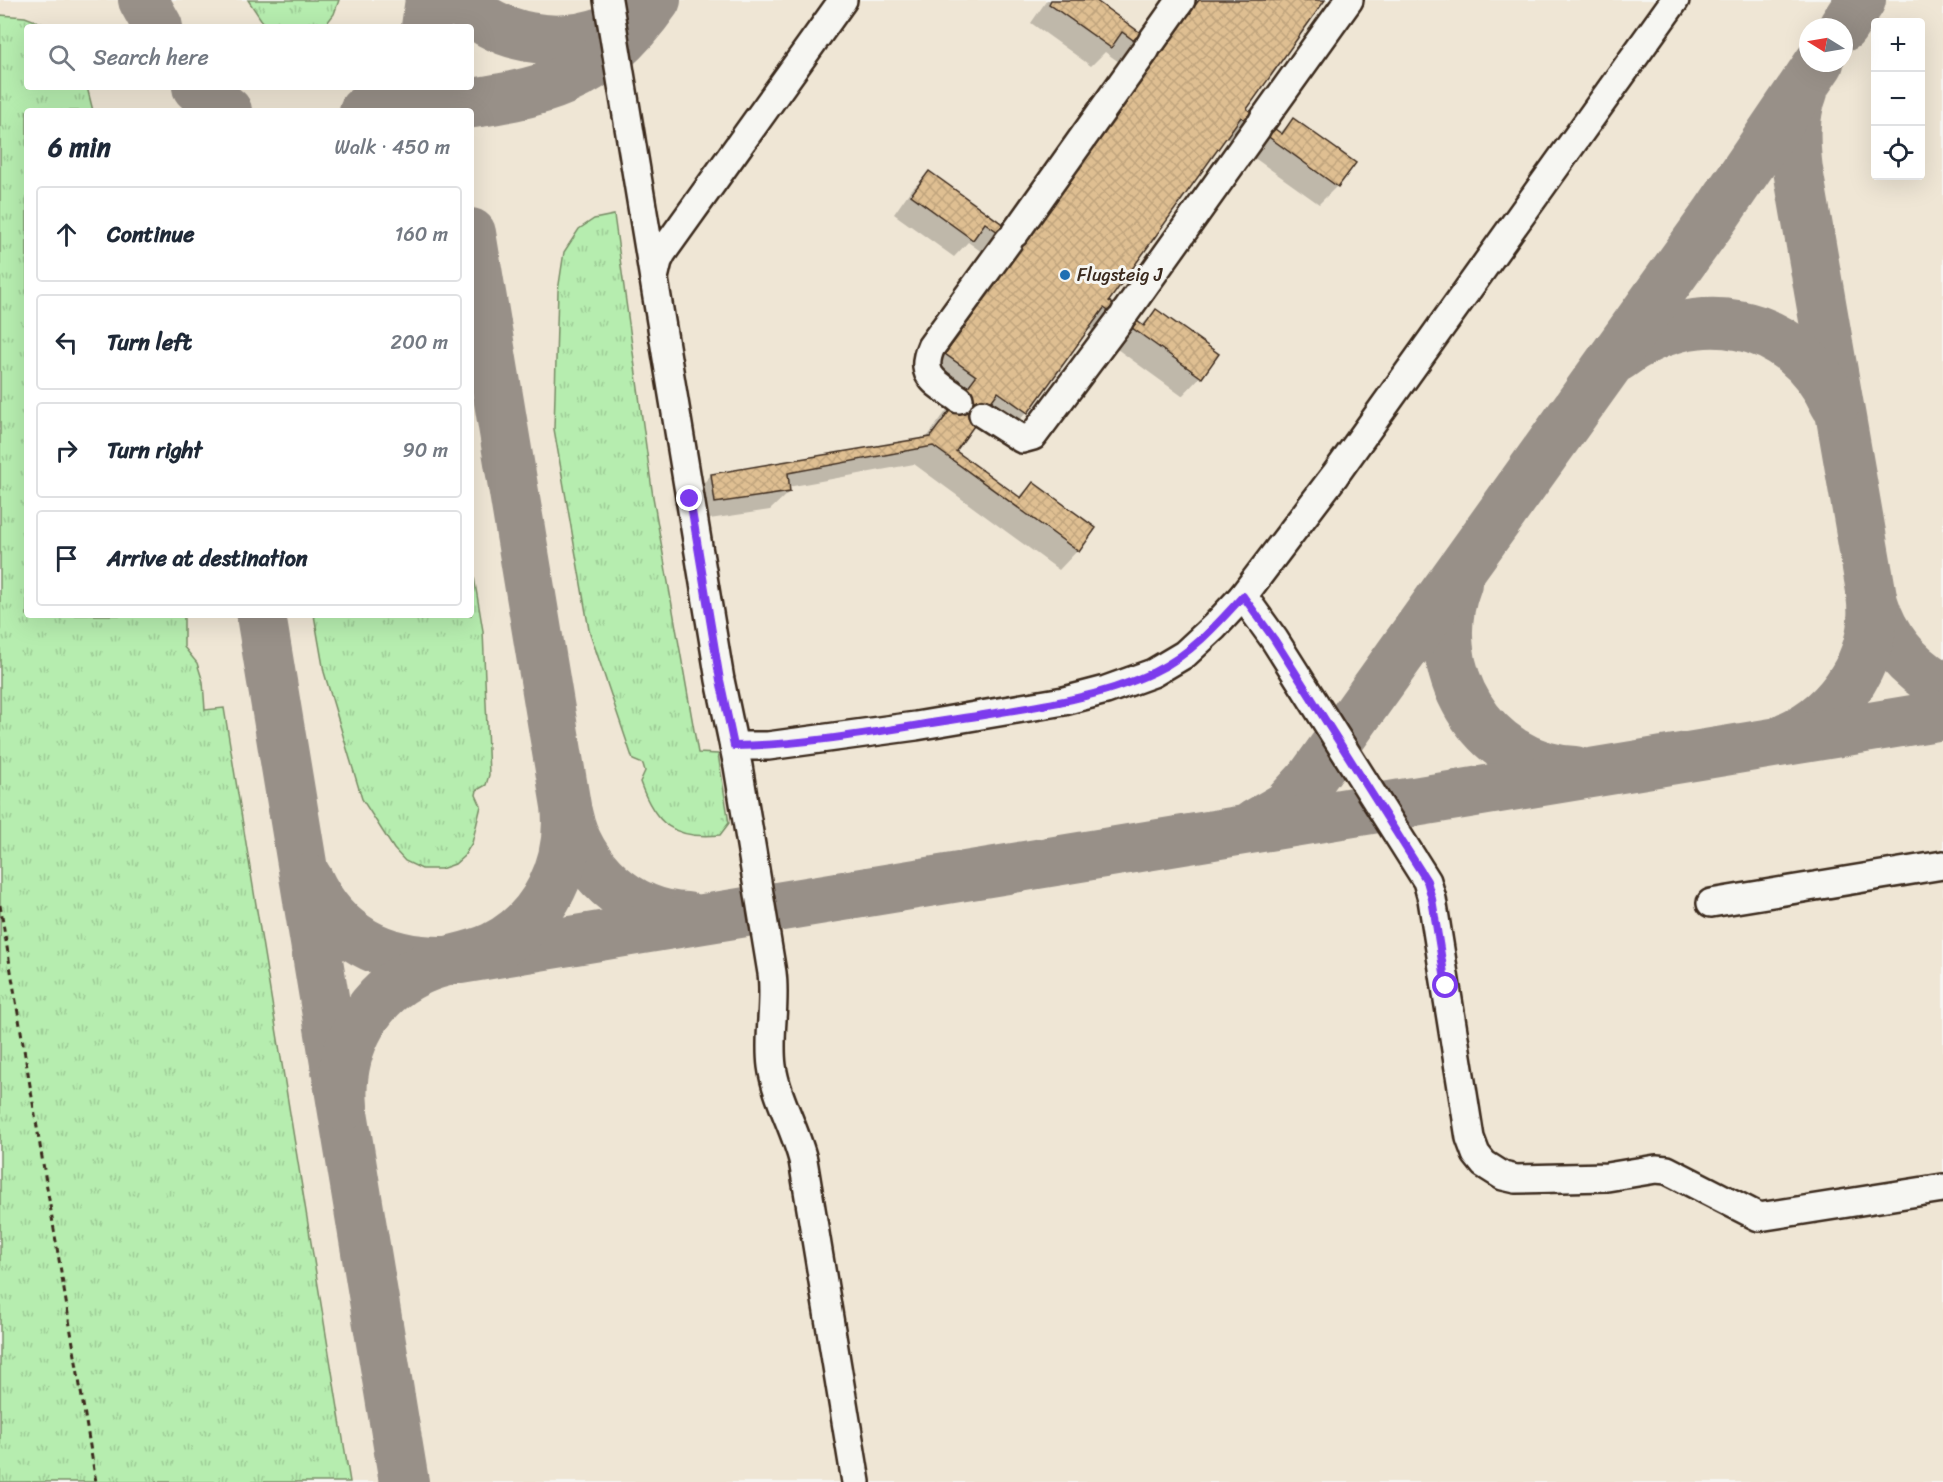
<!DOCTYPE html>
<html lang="en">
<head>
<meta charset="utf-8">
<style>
	body { margin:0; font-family:Sriracha,sans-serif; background:#f6f6f7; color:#1f2937 }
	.controls { position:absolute; right:18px; top:18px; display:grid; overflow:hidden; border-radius:6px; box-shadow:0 6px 24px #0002 }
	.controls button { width:54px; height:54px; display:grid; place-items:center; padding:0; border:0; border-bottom:2px solid #e0e1e3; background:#fff; color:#1f2937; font:30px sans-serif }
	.compass { position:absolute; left:1799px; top:18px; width:54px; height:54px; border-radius:50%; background:#fff; box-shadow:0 6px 24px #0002; rotate:281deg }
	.stop { position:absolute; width:18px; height:18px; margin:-14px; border:4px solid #7c3aed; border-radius:50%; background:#fff }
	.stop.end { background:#7c3aed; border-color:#fff; box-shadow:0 2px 6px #0008 }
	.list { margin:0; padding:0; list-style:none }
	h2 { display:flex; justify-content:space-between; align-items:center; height:78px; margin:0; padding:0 24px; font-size:26px }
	h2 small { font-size:20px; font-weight:400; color:#747a83 }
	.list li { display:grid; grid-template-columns:39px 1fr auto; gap:18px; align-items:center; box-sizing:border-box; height:96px; margin:0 12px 12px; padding:0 12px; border:2px solid #e0e1e3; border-radius:6px }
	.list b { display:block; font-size:22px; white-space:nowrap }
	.list em { font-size:20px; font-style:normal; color:#747a83 }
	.icon { flex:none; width:33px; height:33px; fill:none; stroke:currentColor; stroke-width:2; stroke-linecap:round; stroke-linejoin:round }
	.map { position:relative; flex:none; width:1943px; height:1482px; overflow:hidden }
	.search { position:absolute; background:#fff; box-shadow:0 6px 24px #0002; left:24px; top:24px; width:450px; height:66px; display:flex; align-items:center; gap:15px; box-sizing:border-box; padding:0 21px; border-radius:6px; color:#747a83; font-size:22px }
	.panel { position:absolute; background:#fff; box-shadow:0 6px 24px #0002; left:24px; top:108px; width:450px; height:510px; border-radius:6px }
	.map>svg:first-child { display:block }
	.built { fill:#efe6d5; fill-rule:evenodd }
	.grass { fill:url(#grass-tufts); stroke:#788c66; stroke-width:1.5 }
	.shadow { fill:#0003 }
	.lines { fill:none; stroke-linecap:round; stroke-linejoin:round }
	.taxiway { stroke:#989088; stroke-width:50 }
	.building { fill:url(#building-cross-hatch); stroke:#3b2a1e; stroke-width:1.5 }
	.minor-casing { stroke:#3b2a1e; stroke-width:32 }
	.path { stroke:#3b2a1e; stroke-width:3; stroke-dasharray:6 4.5; stroke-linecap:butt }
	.minor { stroke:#f6f6f2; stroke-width:27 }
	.route { stroke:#7c3aed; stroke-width:8 }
	.poi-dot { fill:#1f6fb2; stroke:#f6f6f2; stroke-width:2 }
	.labels { text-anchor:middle; stroke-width:6; stroke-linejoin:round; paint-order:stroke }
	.poi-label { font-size:18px; fill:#3b2a1e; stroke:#f6f6f2; text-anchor:start }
</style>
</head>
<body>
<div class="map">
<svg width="1943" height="1482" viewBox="0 0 1943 1482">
	<defs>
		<pattern id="grass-tufts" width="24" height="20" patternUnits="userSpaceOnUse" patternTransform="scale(1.5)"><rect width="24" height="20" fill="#b6edaf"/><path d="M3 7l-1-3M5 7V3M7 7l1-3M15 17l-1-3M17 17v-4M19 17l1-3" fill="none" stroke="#9dcb96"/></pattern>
		<pattern id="building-cross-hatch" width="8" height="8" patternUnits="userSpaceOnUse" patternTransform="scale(1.5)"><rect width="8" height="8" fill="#dfbf92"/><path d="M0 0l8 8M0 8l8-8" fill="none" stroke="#c0a47d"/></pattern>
	</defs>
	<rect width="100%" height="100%" fill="#f6f6f2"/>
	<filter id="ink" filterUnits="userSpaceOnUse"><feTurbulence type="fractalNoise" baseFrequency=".0167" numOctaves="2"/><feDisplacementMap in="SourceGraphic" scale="12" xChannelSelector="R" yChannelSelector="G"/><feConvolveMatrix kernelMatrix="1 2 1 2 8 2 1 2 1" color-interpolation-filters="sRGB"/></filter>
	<g filter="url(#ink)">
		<!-- built -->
		<path class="built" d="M0,0H1943V1482H0ZM1876,22H1920V176H1876ZM27,27H471V87H27ZM1808,27H1844V63H1808ZM27,111H471V615H27Z"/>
		<!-- grass -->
		<g class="grass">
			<path d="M248,0H339L334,14L324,27H266Z"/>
			<path d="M0,15L25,17L51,27H27V87H87L93,111H27V615H184V647L197,663L203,682L205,710L224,708L350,1482H0Z"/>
			<path d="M614,215L653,497L698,753L718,754L729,823L720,835C674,840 655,824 640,782L645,771L643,764L633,760L589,630L554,429L558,291L564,252L579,229L594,219Z"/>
			<path d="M471,559L483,631L489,775L486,785L477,790L476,795L481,806L472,843L464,856L455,864L441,869H422L405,861L394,849L362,799L324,672L314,615H471Z"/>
		</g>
		<!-- shadow -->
		<path class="shadow" d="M1047,0H1092L1160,49L1195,0H1323L1245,109L1279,134L1293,120L1337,186L1319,204L1225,137L1107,302L1141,326L1156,311L1217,354L1200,377L1182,396L1088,328L1027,412L1009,431L982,412L954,452L1018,498L1033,483L1094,528L1077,551L1059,570L914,464L788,487L789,492L770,510L696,521L693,494L711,475L925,440L958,395L928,373L1004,268L968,242L954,257L894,214L910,191L929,173L1023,241L1140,77L1105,52L1091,66L1031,23Z"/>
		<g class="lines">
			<!-- taxiway -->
			<g class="taxiway">
				<path d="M143,0L158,27"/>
				<path d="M459,0C499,40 557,49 608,30C618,27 625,24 633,18"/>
				<path d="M426,27L430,0"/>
				<path d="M1843,27L1861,0"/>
				<path d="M197,87L227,111"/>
				<path d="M1803,92C1793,117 1795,145 1798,170L1873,602C1884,639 1909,668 1943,687"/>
				<path d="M364,111L394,87"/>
				<path d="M419,111C525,94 589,96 656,0"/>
				<path d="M1618,357C1693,299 1794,315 1835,404"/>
				<path d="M1457,583C1425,667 1481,767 1575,771"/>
				<path d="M261,615L404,1482"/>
				<path d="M1787,737C1842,713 1880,654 1871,594"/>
				<path d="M567,812C579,868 628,915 687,917"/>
				<path d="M1255,824L1286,806L1311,779L1717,213L1819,63"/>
				<path d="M308,879C335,938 384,962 446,961"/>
				<path d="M460,959L1943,715"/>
				<path d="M343,1106C338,1048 368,992 423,969C445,959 470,958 493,947C546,921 572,863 566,806L471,233"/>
			</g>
		</g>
		<!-- building -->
		<path class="building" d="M1051,0H1095L1163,49L1199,0H1325L1247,109L1282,134L1293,118L1356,163L1338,187L1241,117L1109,301L1144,326L1156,309L1219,354L1202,378L1104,308L1028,413L998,392L956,451L1021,498L1033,482L1096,528L1079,552L933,446L788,473L790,492L715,503L711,474L930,437L976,376L945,354L1021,248L985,223L973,240L911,195L929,171L1026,241L1158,58L1122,32L1111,48L1049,4Z"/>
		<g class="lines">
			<defs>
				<g id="minor">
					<path d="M608,0L720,680L738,766L772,973C776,1004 768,1035 772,1066C776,1097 795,1128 803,1160L856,1482"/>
					<path d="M1152,41L1181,0"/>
					<path d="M1263,120L1349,0"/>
					<path d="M1015,233L1146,49"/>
					<path d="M654,278L658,261L662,253L843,0"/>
					<path d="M1125,313L1257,128"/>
					<path d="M959,399C937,383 918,377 931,347L1009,240"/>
					<path d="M983,414L1022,439L1033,436L1120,320"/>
					<path d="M1243,596L1274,639L1427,881L1432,899L1470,1138L1476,1154L1484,1164L1503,1176L1516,1179L1607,1177L1656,1169L1667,1170L1759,1217L1943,1188"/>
					<path d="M734,746H768L916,726L1064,701L1106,690L1153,673L1185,654L1214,627L1243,596L1335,475L1675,0"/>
					<path d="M1711,903L1943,865"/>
				</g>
			</defs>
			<!-- minor casing -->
			<use href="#minor" class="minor-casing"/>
			<!-- path -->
			<path class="path" d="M0,905L96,1482"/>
			<!-- minor -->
			<use href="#minor" class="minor"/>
		</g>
	</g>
	<g class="lines" filter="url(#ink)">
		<!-- route -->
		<path class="route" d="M690,499L720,680L734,746C806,745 880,731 951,720C1018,709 1091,702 1154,672C1190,655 1216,626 1243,596L1274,639L1427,881L1432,899L1446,986"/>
	</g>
	<!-- markers -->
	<circle class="poi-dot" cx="1065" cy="275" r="6"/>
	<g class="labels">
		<!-- poi labels -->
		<g class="poi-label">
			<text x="1077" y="281">Flugsteig J</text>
		</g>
	</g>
</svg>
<div class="controls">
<button>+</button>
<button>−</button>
<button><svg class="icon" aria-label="locate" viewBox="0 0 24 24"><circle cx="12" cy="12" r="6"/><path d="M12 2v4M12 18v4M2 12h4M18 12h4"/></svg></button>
</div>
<svg class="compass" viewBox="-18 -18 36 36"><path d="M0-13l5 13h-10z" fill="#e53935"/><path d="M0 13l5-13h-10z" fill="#747a83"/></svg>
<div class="stop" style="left:1446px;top:986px"></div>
<div class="stop end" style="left:690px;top:499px"></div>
<div class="search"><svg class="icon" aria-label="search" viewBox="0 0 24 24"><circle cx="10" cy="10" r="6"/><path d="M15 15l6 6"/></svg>Search here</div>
<section class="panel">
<h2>6 min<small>Walk · 450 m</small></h2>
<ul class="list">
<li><svg class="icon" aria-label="ahead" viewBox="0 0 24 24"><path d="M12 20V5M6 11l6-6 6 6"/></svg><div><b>Continue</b></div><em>160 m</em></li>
<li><svg class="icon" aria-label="left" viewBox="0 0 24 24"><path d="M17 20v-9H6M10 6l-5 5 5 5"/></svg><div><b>Turn left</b></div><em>200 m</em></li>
<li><svg class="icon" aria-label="right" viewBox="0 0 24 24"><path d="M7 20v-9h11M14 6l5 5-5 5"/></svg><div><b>Turn right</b></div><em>90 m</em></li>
<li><svg class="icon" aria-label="arrive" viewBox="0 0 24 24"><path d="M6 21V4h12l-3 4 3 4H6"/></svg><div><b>Arrive at destination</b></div></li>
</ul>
</section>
</div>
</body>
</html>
